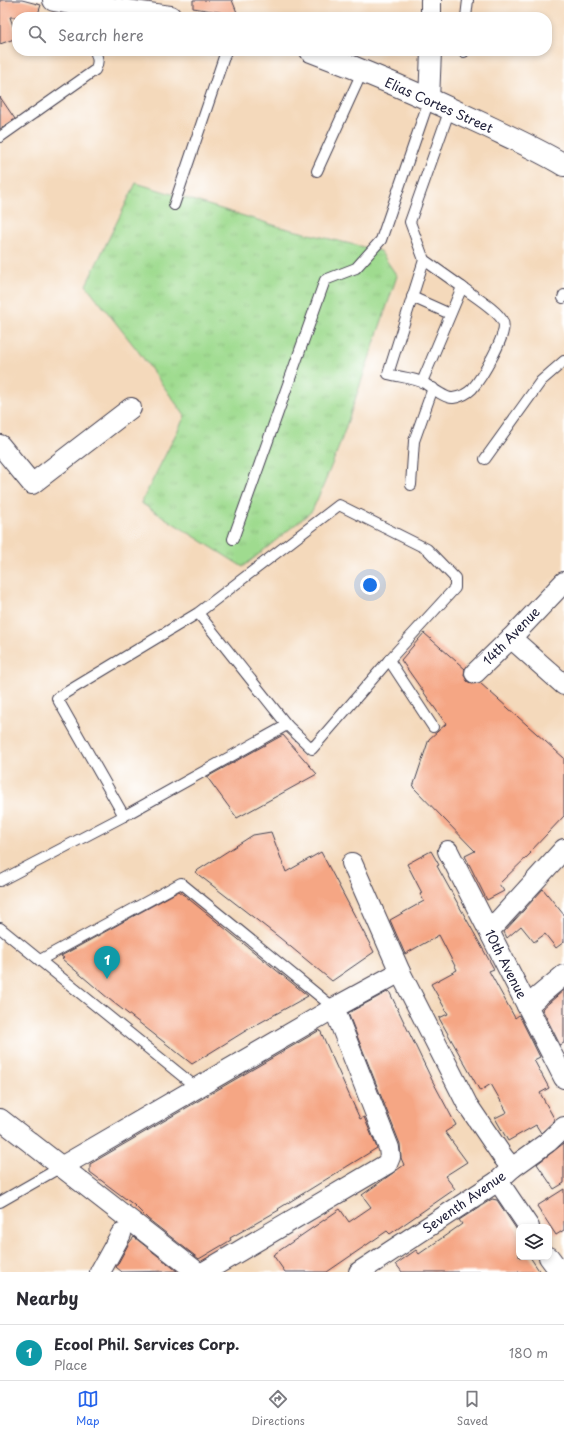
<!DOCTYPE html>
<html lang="en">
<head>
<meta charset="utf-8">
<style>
	body { margin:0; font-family:"Playpen Sans",sans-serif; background:#f2f2f3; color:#2b2b33 }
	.controls { position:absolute; right:12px; bottom:12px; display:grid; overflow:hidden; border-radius:8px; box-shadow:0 2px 6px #0003 }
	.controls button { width:36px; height:36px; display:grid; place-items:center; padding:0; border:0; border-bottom:1px solid #e1e1e2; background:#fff; color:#2b2b33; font:20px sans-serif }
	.you { position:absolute; left:370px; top:585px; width:14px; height:14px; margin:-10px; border:3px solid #fff; border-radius:50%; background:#1a73e8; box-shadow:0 0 0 6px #1a73e833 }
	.badge { display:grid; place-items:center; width:26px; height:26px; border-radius:50%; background:#2563eb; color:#fff; font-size:13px; font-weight:700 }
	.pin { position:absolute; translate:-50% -33px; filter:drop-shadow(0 1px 2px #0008) }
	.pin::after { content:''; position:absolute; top:21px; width:14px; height:12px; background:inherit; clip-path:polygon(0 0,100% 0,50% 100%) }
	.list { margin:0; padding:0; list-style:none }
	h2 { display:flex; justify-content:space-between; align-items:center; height:52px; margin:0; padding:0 16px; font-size:17px }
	h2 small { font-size:13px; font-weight:400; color:#7c7c81 }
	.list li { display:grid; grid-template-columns:26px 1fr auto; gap:12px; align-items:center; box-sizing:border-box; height:56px; padding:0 16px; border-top:1px solid #e1e1e2 }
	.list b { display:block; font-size:15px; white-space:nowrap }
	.list p { margin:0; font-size:13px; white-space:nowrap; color:#7c7c81 }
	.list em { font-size:13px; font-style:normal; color:#7c7c81 }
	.icon { flex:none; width:22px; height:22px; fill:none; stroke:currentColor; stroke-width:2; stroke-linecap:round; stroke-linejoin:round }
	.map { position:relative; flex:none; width:564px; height:1272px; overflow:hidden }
	.search { position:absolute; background:#fff; box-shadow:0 2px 6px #0003; left:12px; right:12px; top:12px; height:44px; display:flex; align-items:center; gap:10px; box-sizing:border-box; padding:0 14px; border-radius:16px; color:#7c7c81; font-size:15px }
	.sheet { height:108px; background:#fff }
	nav { display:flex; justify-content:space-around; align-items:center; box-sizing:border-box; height:56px; border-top:1px solid #e1e1e2; background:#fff; font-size:11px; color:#7c7c81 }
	nav a { display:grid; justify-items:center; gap:2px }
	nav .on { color:#2563eb }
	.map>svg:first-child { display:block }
	.grass { fill:url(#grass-tufts); stroke:#607e65 }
	.building { fill:#f5a684 }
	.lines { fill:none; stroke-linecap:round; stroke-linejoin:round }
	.service-casing { stroke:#423d4e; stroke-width:12 }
	.minor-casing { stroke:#423d4e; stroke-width:22 }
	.tertiary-casing { stroke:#423d4e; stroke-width:24 }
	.service { stroke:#fff; stroke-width:10 }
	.minor { stroke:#fff; stroke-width:20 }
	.tertiary { stroke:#fff; stroke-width:22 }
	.labels { text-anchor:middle; stroke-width:4; stroke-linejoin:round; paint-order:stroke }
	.street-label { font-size:13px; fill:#22223b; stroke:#fff }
</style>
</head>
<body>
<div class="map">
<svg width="564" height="1272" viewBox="0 0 564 1272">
	<defs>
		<pattern id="grass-tufts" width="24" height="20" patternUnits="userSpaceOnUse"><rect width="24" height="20" fill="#9fdb8f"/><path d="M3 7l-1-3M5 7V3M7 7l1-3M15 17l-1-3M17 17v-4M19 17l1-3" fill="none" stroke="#89bc7c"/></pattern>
	</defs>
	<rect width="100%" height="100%" fill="#fff"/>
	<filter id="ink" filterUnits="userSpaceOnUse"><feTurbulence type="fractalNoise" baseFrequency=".025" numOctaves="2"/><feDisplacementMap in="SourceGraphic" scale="8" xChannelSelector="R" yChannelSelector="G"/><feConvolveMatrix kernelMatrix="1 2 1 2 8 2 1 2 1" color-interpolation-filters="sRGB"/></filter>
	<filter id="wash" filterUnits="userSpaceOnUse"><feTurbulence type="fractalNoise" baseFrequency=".012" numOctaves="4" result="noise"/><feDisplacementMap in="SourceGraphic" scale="16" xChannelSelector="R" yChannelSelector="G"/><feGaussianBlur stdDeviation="0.9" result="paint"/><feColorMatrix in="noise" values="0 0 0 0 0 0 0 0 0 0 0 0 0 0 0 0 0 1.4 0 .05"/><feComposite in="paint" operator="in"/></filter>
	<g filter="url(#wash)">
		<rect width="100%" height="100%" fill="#f4d9bb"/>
		<!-- grass -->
		<path class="grass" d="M136,183L280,227L380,251L397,276L340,444L324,484L312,511L243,567L141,503L185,416L138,351L86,285Z"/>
		<g id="blocks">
			<!-- building -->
			<g class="building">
				<path d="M0,0H22L41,5L37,17H10L17,38L0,44Z"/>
				<path d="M193,0H232L238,15L193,8Z"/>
				<path d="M0,97L15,119L0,129Z"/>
				<path d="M424,633L465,669L464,675L467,681L472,684L480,683L564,758V816L530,852L531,853L499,884L504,891L487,900L465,856L475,851L413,787L429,739L446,724L401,660Z"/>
				<path d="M283,735L317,774L237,818L207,777Z"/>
				<path d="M271,832L286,872L321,852L374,952L332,981L280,938L195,872L253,835Z"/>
				<path d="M431,851L439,865L437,866L494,969L489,971L515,1018L519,1015L540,1057L534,1060L549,1088L540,1093L555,1120L541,1133L536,1125L508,1141L495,1118L507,1112L491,1084L480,1091L439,1018L448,1014L431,984L457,970L439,935L405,954L390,920L424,901L420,894L422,893L407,864Z"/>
				<path d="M543,889L564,915V942L556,948L545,934L534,942L521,926L507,938L504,932Z"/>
				<path d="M179,891L308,996L247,1030L192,1064L109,999L62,959L64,958L61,956Z"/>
				<path d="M564,990V1043L560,1045L542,1009Z"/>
				<path d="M389,991L432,1080L456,1125L445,1132L467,1162L445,1176L455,1189L390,1234L387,1231L327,1272H285L273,1255L340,1209L349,1222L371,1207L362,1195L404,1165L401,1158L400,1144L348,1013Z"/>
				<path d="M320,1030L360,1119L364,1117L377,1148L278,1209L279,1210L230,1238L231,1240L199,1259L148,1219L134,1205L90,1172V1164Z"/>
				<path d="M564,1143V1183L554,1189L537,1164Z"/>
				<path d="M564,1189V1230L556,1235L537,1206Z"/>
				<path d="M492,1199L497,1200L519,1233V1257H530L540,1272H402L396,1264L416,1250L419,1254L462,1224L459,1220Z"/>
				<path d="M134,1237L177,1271L122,1272L116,1267L129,1243Z"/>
			</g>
		</g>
	</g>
	<g filter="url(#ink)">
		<use href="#blocks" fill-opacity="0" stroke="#423d4e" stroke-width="1"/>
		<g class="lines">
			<defs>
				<g id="service">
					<path d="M466,17L468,0"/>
					<path d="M464,52V51"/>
					<path d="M0,137L95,70C99,63 98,59 95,51"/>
					<path d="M317,171L363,70"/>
					<path d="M174,205L226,51"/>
					<path d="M424,260L388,374C399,377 414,378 424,383C431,387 446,399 453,398C460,397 467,394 472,389C480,380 509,333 503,322C499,311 472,295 462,287"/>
					<path d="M412,297L450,314"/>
					<path d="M563,298L564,295"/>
					<path d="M422,382L462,287L424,260L410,222L450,109"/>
					<path d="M485,459L541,381L564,361"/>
					<path d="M411,485L414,441L433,388"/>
					<path d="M233,539L325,280L356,268L381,240L429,100"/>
					<path d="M389,660L433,727"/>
					<path d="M124,816L57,698L198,613L339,505L427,549L455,578V588L389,660L312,749L287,725L198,613"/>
					<path d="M0,881L124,816L287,725"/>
					<path d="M0,928L197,1088"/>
					<path d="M40,960L181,883L334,1008"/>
					<path d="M0,1202L61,1167"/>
				</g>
				<g id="minor">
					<path d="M431,0V17"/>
					<path d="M429,100L431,51"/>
					<path d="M0,445L32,484L131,408"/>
					<path d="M511,638L564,685"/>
					<path d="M475,673L511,638L564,582"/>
					<path d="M448,851L564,1078"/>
					<path d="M352,863L400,972L467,1104L503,1157L512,1168"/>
					<path d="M490,930L564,849"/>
					<path d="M527,1006L564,975"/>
					<path d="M0,1119L197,1272"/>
					<path d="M61,1167L334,1008L400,972"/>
					<path d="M498,1181L529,1227"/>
					<path d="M549,1257L560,1272"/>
					<path d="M100,1272L121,1234"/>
					<path d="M204,1272L387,1164L390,1157L389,1148L334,1008"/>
					<path d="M359,1272L498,1181L512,1168L548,1142L564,1127"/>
				</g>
				<g id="tertiary">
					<path d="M54,0L76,4L170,17"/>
					<path d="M311,51C370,73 428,98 485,125C512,138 539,150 564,165"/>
				</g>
			</defs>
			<!-- service casing -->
			<use href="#service" class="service-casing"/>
			<!-- minor casing -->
			<use href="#minor" class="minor-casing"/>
			<!-- tertiary casing -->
			<use href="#tertiary" class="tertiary-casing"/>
			<!-- service -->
			<use href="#service" class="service"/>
			<!-- minor -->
			<use href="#minor" class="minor"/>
			<!-- tertiary -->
			<use href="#tertiary" class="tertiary"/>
		</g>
	</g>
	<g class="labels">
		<!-- street labels -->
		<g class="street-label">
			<text transform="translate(439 105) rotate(24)" y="5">Elias Cortes Street</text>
			<text transform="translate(511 636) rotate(-46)" y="5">14th Avenue</text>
			<text transform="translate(506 964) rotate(63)" y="5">10th Avenue</text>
			<text transform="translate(464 1202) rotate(-35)" y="5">Seventh Avenue</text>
		</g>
	</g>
</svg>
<div class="controls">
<button><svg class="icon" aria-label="layers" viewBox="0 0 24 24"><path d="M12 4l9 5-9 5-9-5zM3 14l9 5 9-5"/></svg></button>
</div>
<div class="you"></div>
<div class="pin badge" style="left:107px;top:979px;background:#0f9aa8">1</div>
<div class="search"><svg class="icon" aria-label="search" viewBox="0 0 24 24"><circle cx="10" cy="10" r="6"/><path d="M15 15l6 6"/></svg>Search here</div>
</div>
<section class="sheet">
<h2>Nearby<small></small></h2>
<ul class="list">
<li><span class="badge" style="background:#0f9aa8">1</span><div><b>Ecool Phil. Services Corp.</b><p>Place</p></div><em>180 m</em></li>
</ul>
</section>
<nav>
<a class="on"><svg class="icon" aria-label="map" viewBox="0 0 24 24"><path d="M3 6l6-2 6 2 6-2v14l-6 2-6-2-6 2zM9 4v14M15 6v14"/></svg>Map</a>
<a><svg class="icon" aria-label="directions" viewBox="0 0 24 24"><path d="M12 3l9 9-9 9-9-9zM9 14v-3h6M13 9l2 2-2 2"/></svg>Directions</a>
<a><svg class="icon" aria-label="saved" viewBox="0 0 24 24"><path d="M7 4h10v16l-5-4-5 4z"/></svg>Saved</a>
</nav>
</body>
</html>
